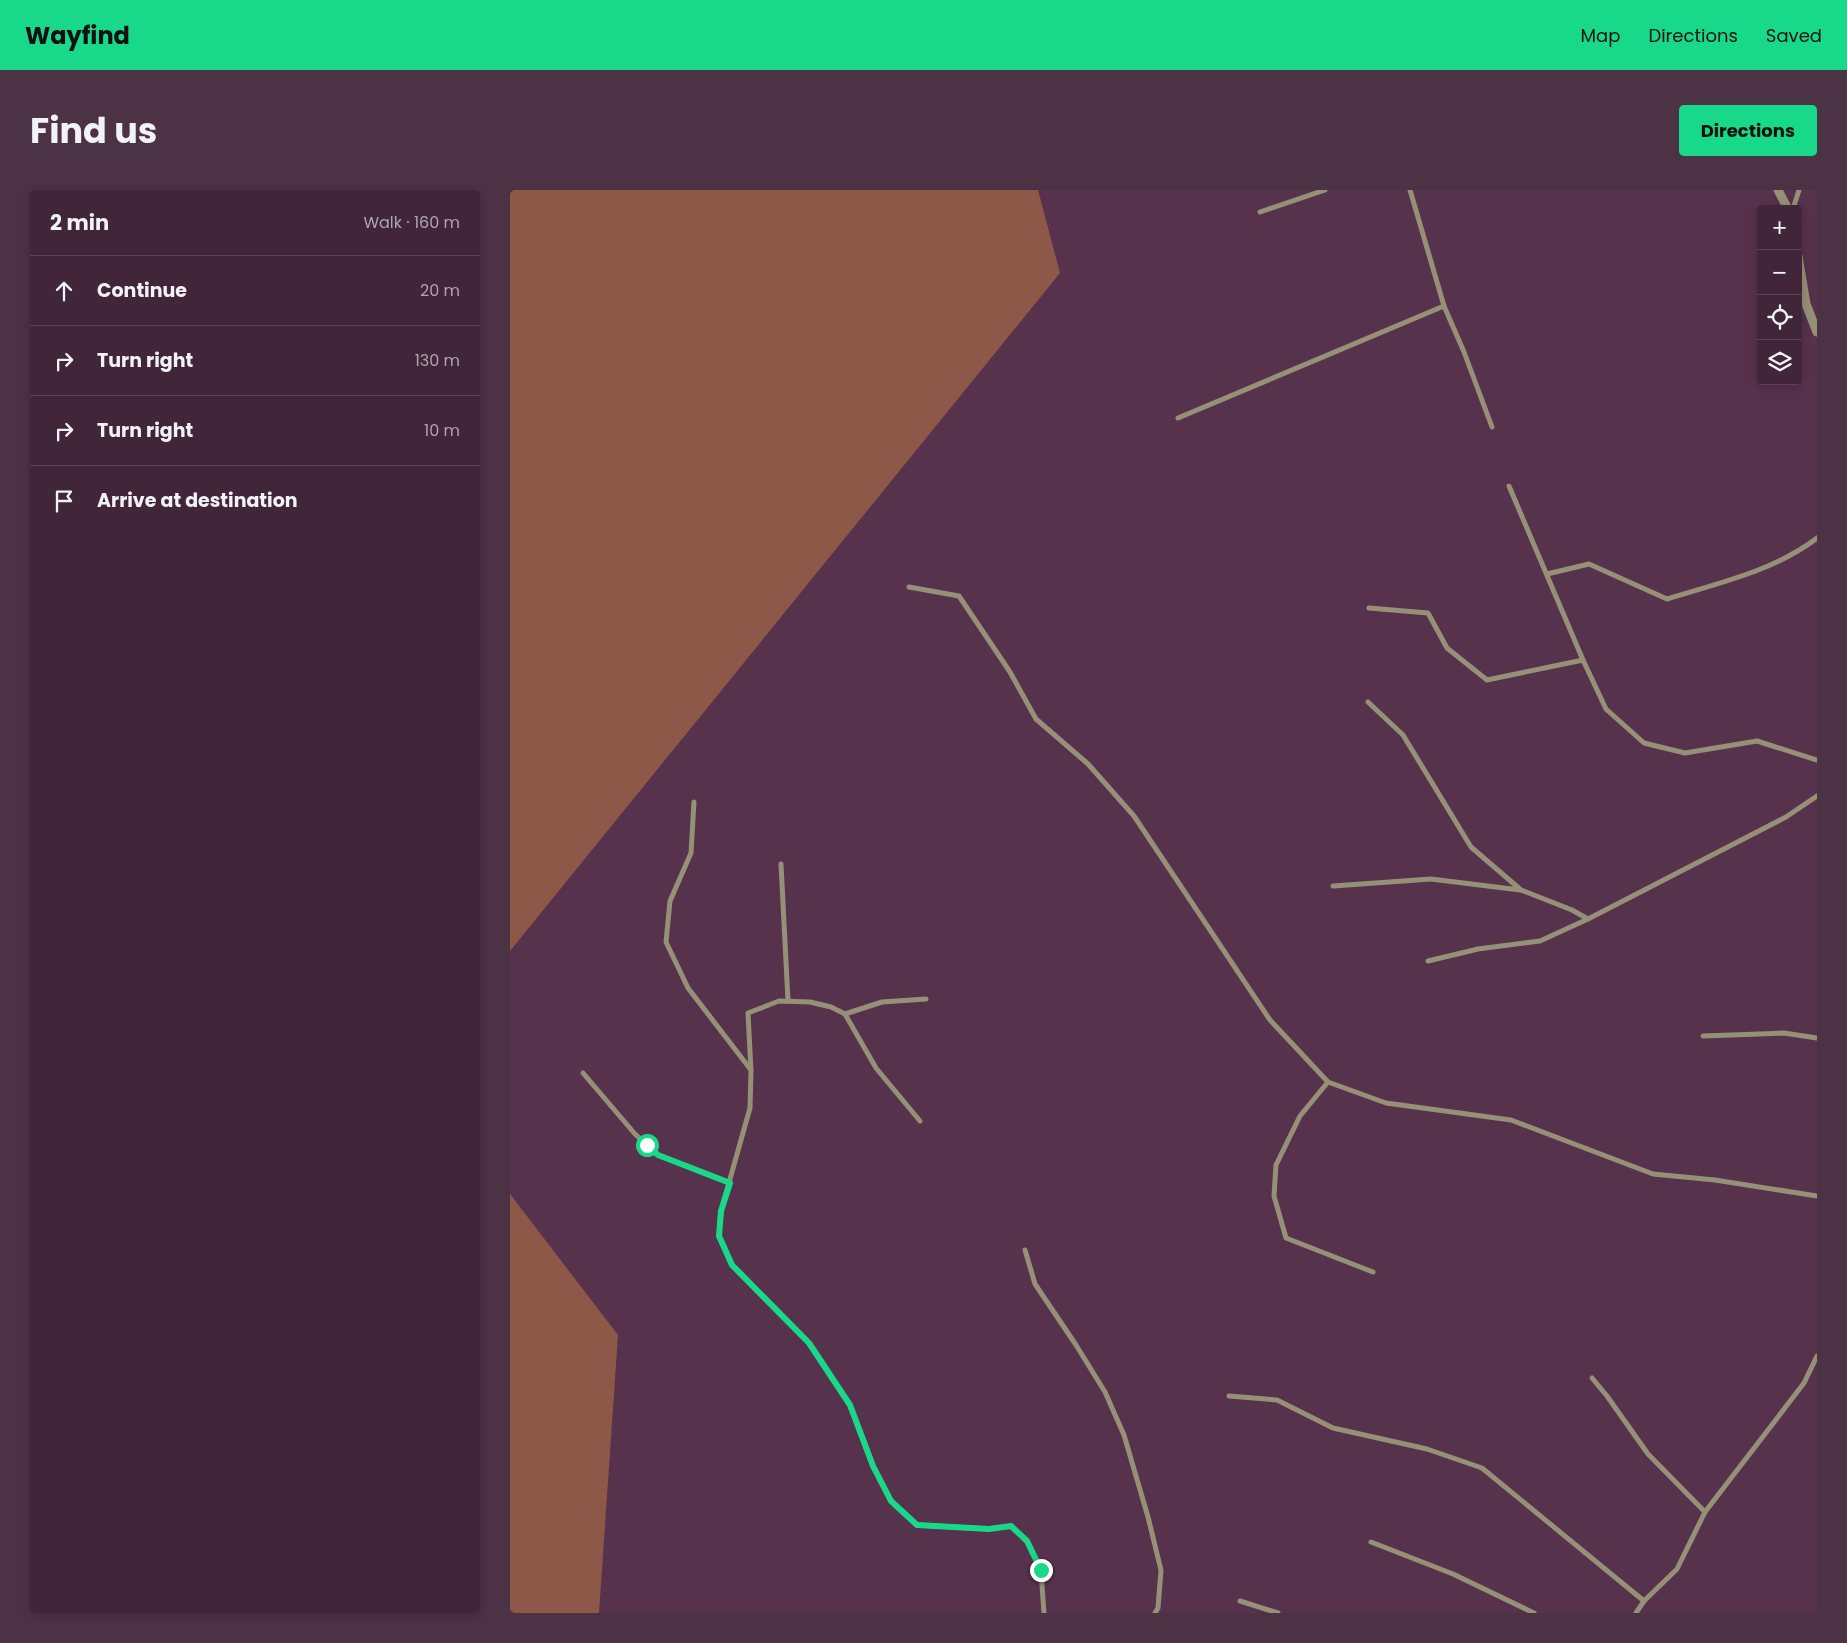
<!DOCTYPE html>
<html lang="en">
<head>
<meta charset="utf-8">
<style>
	body { margin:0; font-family:Poppins,sans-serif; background:#4c3245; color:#f1f3f6 }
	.controls { position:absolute; right:15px; top:15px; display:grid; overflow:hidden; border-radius:5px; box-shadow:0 2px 12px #0003 }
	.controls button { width:45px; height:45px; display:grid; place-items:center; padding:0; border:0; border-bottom:1px solid #5a4354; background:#41263a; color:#f1f3f6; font:25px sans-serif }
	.stop { position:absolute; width:15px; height:15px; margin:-11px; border:4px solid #17d989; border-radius:50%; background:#fff }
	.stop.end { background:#17d989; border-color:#fff; box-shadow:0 1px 5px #0008 }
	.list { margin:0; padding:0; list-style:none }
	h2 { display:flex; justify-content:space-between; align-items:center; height:65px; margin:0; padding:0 20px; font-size:21px }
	h2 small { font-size:16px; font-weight:400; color:#aea5af }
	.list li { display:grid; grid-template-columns:32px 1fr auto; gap:15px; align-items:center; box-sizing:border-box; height:70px; padding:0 20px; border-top:1px solid #5a4354 }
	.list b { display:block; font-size:19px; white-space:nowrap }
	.list em { font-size:16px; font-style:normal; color:#aea5af }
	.icon { flex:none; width:28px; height:28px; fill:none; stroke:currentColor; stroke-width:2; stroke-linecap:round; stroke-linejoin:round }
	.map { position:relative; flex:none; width:1307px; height:1423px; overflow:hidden; border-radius:5px }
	header { display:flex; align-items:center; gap:30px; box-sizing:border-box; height:70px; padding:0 25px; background:#17d989; color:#111 }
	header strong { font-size:24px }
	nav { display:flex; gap:28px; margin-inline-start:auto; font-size:18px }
	.intro { display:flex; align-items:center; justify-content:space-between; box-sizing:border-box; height:120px; padding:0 30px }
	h1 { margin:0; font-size:35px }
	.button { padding:12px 22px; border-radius:5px; background:#17d989; color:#111; font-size:18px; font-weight:700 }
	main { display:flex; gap:30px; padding:0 30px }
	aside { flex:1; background:#41263a; border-radius:5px; box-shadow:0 2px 12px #0003 }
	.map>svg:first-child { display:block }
	.green { fill:#8e5848 }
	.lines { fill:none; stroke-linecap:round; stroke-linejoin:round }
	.minor { stroke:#969176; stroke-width:5 }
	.tertiary { stroke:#969176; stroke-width:9 }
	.route { stroke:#17d989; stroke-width:6 }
</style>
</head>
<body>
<header>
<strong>Wayfind</strong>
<nav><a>Map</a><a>Directions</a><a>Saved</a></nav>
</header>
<div class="intro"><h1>Find us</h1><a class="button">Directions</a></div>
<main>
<aside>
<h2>2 min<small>Walk · 160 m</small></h2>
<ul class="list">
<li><svg class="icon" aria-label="ahead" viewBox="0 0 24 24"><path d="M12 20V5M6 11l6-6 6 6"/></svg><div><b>Continue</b></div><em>20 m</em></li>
<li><svg class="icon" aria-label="right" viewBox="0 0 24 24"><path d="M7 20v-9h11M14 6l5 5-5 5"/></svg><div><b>Turn right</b></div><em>130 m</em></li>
<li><svg class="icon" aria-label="right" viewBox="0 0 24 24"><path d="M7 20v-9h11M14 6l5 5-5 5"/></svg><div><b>Turn right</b></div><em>10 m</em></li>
<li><svg class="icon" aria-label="arrive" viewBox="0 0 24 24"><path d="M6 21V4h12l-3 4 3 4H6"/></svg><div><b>Arrive at destination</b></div></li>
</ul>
</aside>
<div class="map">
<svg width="1307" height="1423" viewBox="0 0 1307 1423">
	<rect width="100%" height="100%" fill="#57324d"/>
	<!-- green -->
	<g class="green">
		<path d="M0,0H528L550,83L0,761Z"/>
		<path d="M0,1004L108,1145L89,1423H0Z"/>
	</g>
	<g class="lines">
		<!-- minor -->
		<g class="minor">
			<path d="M900,0L934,116L954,162L982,237"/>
			<path d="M1283,19L1289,0"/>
			<path d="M750,22L815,0"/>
			<path d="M668,228L934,116"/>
			<path d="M999,296L1073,470"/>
			<path d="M1037,384L1079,374L1157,409C1208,393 1264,381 1307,348"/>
			<path d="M399,397L449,406L500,482L526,529L578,574L624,626L760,830L818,892L876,913L1001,930L1143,984L1205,990L1307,1006"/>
			<path d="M859,418L918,423L937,458L977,490L1073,470L1096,519L1134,553L1175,563L1247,551L1307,570"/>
			<path d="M858,512L893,545L961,657L1011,700L1062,720L1078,729L1276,627L1307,606"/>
			<path d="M184,612L181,663L160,711L156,752L178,798L241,880"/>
			<path d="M271,674L278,811"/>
			<path d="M823,696L921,689L1010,700"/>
			<path d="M918,771L968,759L1030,751L1078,729"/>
			<path d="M335,824L372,812L416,809"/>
			<path d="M1193,846L1274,843L1307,848"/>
			<path d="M73,883L125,944L148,965L220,993"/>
			<path d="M818,892L790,926L766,975L764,1006L776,1048L863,1082"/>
			<path d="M410,931L366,878L335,824L321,817L300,812L269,811L238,823L241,881L240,918L211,1021L209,1046L222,1075L299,1153L340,1215L363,1276L381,1311L407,1335L479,1339L501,1336L517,1351L531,1381L534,1423"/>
			<path d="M515,1060L525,1094L566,1155L595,1202L614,1245L638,1327L651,1380L648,1418L645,1423"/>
			<path d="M1082,1188L1097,1206L1138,1264L1195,1322"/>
			<path d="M719,1206L767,1210L823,1238L917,1259L972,1278L1134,1411"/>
			<path d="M861,1352L943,1384L1024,1423"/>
			<path d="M730,1411L768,1423"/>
			<path d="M1126,1423L1134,1411L1167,1379L1195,1322L1294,1193L1307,1166"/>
		</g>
		<!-- tertiary -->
		<g class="tertiary">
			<path d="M1268,0L1278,19"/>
			<path d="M1288,66L1296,114L1307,142"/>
		</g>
	</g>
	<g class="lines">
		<!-- route -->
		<path class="route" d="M137,955L148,965L220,993L211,1021L209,1046L222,1075L299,1153L340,1215L363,1276L381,1311L407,1335L479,1339L501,1336L517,1351L531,1380"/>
	</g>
</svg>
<div class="controls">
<button>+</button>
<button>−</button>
<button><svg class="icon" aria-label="locate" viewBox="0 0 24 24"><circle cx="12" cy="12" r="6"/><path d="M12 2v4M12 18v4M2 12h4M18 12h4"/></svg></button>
<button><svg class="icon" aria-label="layers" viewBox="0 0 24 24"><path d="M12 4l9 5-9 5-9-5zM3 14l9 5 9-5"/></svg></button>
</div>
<div class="stop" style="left:137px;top:955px"></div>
<div class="stop end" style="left:531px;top:1380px"></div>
</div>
</main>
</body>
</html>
